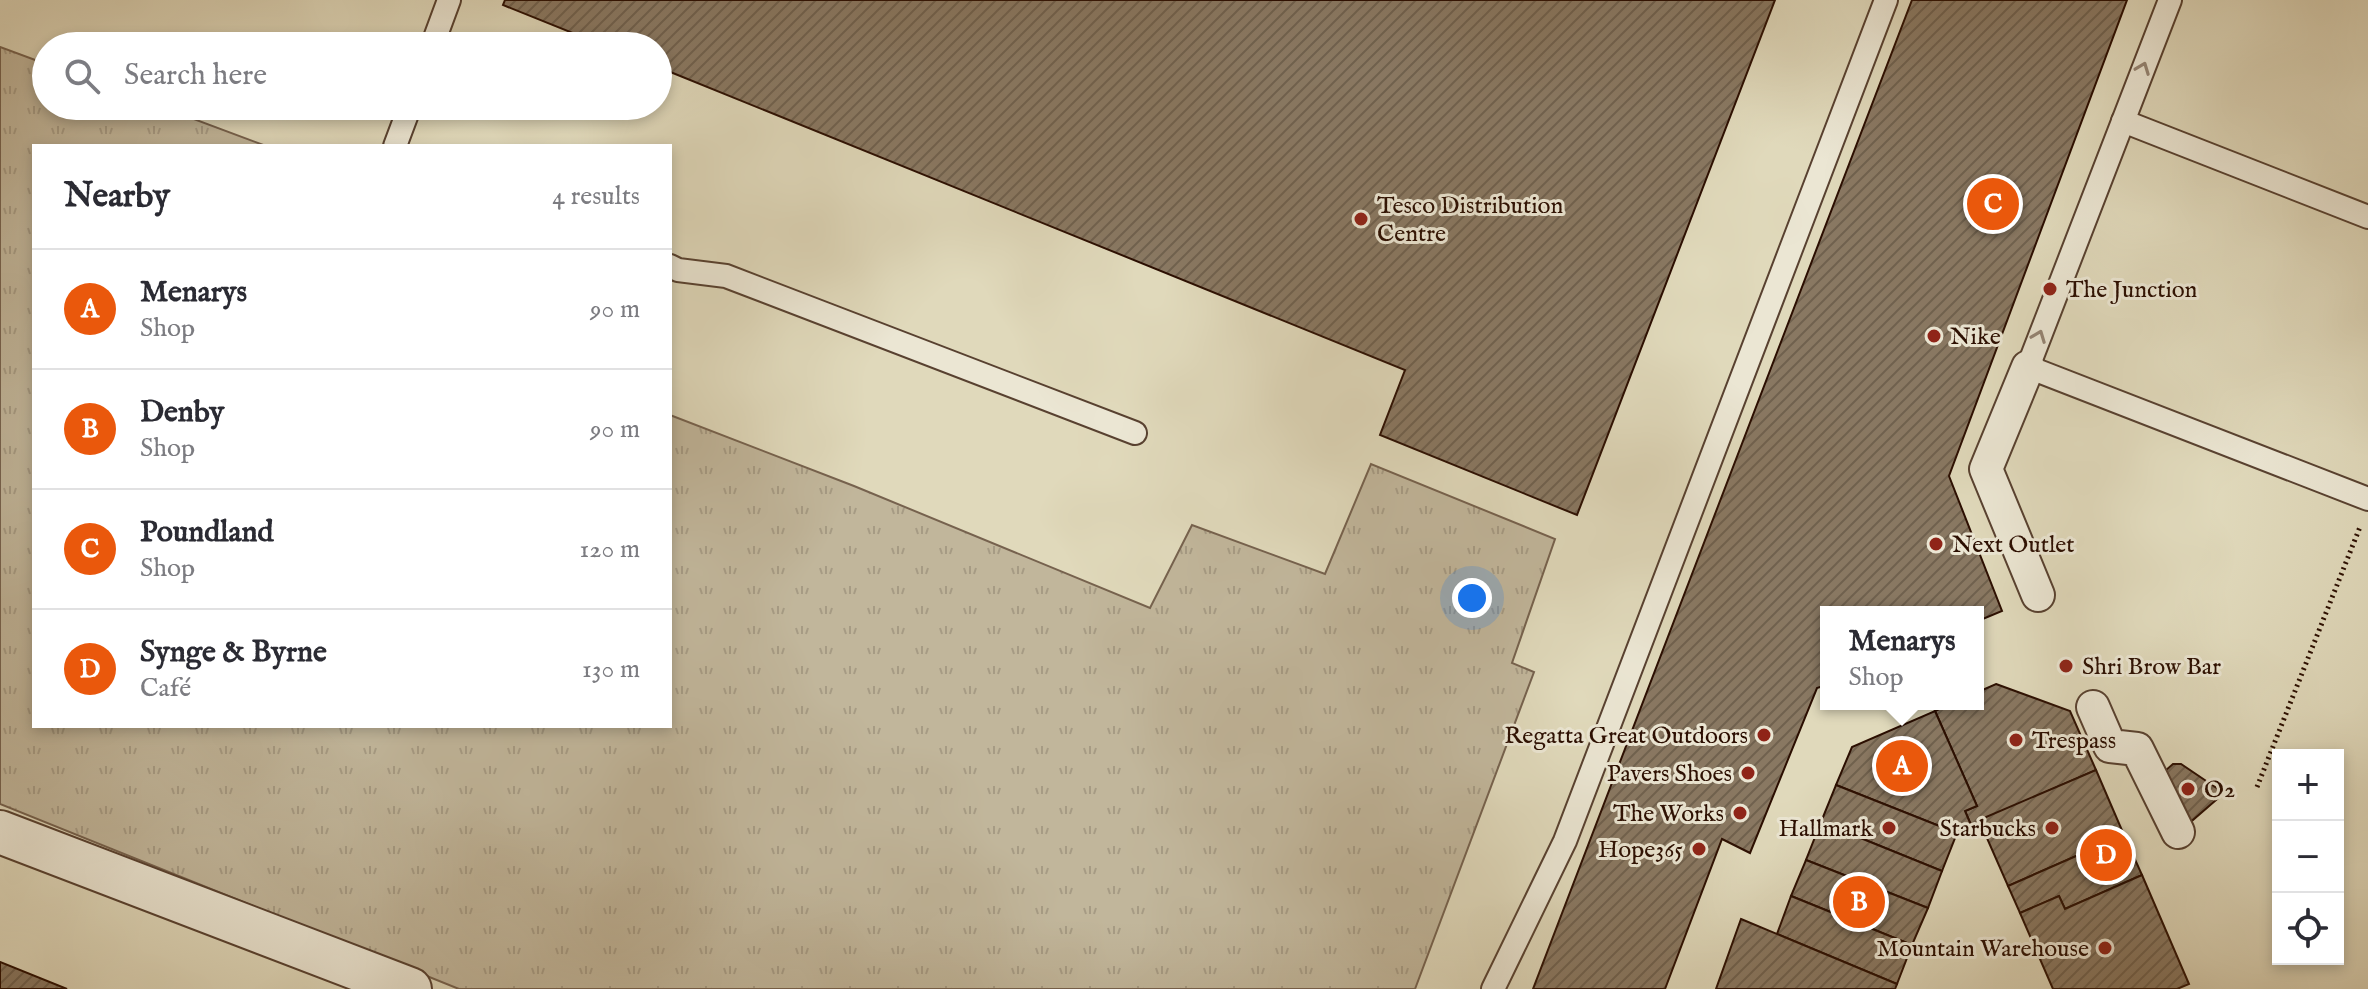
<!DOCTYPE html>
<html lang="en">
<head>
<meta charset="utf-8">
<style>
	body { margin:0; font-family:"IM FELL English",serif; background:#f7f7f7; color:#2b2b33 }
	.controls { position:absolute; right:24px; bottom:24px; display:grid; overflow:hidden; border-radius:0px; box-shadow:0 4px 12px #0003 }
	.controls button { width:72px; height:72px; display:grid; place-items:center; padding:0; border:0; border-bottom:2px solid #e1e1e2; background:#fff; color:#2b2b33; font:40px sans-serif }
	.you { position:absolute; left:1472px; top:598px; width:28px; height:28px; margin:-20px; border:6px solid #fff; border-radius:50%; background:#1a73e8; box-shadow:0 0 0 12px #1a73e833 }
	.badge { display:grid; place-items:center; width:52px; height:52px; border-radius:50%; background:#ea580c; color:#fff; font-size:26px; font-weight:700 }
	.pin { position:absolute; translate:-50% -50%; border:4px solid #fff; box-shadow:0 2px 8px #0006 }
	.popup { position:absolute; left:1820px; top:606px; width:164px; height:104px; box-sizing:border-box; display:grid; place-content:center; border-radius:0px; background:#fff; filter:drop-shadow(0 2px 6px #0005); font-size:26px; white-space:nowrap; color:#7c7c81 }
	.popup b { font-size:30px; color:#2b2b33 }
	.popup::after { content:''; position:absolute; left:50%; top:100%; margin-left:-16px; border:16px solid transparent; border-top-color:#fff }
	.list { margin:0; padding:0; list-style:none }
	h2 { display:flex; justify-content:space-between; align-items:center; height:104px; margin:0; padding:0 32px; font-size:34px }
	h2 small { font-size:26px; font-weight:400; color:#7c7c81 }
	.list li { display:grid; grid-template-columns:52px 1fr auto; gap:24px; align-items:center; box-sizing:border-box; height:120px; padding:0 32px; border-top:2px solid #e1e1e2 }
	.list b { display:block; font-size:30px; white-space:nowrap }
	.list p { margin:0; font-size:26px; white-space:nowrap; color:#7c7c81 }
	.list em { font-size:26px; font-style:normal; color:#7c7c81 }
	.icon { flex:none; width:44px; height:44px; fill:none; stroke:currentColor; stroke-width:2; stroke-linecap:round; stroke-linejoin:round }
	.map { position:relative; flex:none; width:2368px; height:989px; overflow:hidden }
	.search { position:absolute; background:#fff; box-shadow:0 4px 12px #0003; left:32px; top:32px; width:640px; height:88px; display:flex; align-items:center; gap:20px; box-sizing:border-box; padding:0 28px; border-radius:44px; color:#7c7c81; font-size:30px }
	.panel { position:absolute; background:#fff; box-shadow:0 4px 12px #0003; left:32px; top:144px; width:640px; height:584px; border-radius:0px }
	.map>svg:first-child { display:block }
	.grass { fill:url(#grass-tufts); stroke:#76624e; stroke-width:2 }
	.building { fill:url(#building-hatch); stroke:#2b0e01; stroke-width:2 }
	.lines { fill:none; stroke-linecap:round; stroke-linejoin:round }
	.service-casing { stroke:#584130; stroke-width:26 }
	.pedestrian-casing { stroke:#584130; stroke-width:36 }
	.minor-casing { stroke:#584130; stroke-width:46 }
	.path { stroke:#2b0e01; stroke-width:5; stroke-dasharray:2 4; stroke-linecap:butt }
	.service { stroke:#ebe6d3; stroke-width:22 }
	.pedestrian { stroke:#ebe6d3; stroke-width:32 }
	.minor { stroke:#ebe6d3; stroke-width:42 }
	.oneway { stroke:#958574 }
	.poi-dot { fill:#8f2418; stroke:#ebe6d3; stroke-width:3 }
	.labels { text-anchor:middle; stroke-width:6; stroke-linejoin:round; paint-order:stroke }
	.poi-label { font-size:24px; fill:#2b0e01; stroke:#ebe6d3; text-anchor:start }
</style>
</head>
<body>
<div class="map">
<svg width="2368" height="989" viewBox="0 0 2368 989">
	<defs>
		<pattern id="grass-tufts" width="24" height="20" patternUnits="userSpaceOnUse" patternTransform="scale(2)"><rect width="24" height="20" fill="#c1b69b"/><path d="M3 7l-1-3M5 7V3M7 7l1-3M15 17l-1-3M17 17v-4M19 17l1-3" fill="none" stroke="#a69b84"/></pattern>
		<pattern id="building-hatch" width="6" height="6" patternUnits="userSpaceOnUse" patternTransform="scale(2)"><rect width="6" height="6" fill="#897862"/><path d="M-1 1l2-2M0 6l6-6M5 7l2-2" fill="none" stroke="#70614e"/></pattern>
	</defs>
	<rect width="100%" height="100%" fill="#e0d9bb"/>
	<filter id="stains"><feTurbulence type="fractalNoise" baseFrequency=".0025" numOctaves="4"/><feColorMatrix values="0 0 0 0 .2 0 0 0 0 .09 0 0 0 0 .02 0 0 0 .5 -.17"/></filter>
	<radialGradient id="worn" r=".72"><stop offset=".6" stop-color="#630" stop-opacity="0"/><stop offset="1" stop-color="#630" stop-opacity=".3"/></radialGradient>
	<!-- grass -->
	<path class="grass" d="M0,47L46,64V106H159L266,146H34V726H670V415L854,486L1150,608L1192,525L1325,574L1371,464L1555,539L1512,663L1534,672L1415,989H459L0,804Z"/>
	<!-- building -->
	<g class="building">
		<path d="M505,0H1775L1577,515L1380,435L1405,370L658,67V46H605L503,5Z"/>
		<path d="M1912,0H2127L1949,476L2002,611L1978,621V612H1826V685L1817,688L1750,853L1722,839L1665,989H1533Z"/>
		<path d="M1996,684L2070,711L2096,770L1971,825L1965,811L1977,806L1935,711L1951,704H1978V692Z"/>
		<path d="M1935,711L1977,806L1965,811L1971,825L1959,829L1957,833L1836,785L1852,747Z"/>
		<path d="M2173,764H2181L2224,793L2186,826L2165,771Z"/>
		<path d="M2096,770L2124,835L2008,886L1979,820Z"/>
		<path d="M1836,785L1957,833L1942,871L1821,822Z"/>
		<path d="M1821,822L1942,871L1928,908L1806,860Z"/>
		<path d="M2124,835L2142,875L2065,909L2059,896L2020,913L2008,886Z"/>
		<path d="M1806,860L1928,908L1912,945L1791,896Z"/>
		<path d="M2142,875L2189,984L2177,989H2053L2020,913L2059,896L2065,909Z"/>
		<path d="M1791,896L1912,945L1897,984L1777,934Z"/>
		<path d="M1741,919L1897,984L1895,989H1716Z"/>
		<path d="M0,962L67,989H0Z"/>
	</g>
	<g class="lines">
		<defs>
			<g id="service">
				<path d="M2170,0L2028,367L2368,499"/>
				<path d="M432,46L449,0"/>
				<path d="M2123,121L2368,217"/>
				<path d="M395,146L410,106"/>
				<path d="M670,266L678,270L726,276L1135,433"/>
				<path d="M1493,989L1565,841L1886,0"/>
			</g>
			<g id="pedestrian">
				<path d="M2028,367L1986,469L2038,595"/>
				<path d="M2093,707L2110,746L2137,749L2178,832"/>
			</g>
			<path id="minor" d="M0,832L410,989"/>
		</defs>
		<!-- service casing -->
		<use href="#service" class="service-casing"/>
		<!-- pedestrian casing -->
		<use href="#pedestrian" class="pedestrian-casing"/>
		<!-- minor casing -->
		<use href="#minor" class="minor-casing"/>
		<!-- path -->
		<path class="path" d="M2257,787L2360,527"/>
		<!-- service -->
		<use href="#service" class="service"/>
		<!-- pedestrian -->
		<use href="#pedestrian" class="pedestrian"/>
		<!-- minor -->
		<use href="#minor" class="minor"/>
	</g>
	<!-- one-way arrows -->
	<defs><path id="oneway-chevron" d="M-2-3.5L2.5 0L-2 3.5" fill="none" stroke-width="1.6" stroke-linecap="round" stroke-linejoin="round" transform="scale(2)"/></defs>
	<g class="oneway">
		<use href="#oneway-chevron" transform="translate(2143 68) rotate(-69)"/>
		<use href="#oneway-chevron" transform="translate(2039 336) rotate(-69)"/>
	</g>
	<!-- markers -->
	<g class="poi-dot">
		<circle cx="1361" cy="219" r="8"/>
		<circle cx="2050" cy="289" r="8"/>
		<circle cx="1934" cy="336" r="8"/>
		<circle cx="1936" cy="544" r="8"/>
		<circle cx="2066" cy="666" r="8"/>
		<circle cx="1764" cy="735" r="8"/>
		<circle cx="2016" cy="740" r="8"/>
		<circle cx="1748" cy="773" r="8"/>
		<circle cx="2188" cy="789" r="8"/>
		<circle cx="1740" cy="813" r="8"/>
		<circle cx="1889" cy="828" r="8"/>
		<circle cx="2052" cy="828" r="8"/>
		<circle cx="1699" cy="849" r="8"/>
		<circle cx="2105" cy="948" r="8"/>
	</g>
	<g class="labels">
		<!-- poi labels -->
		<g class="poi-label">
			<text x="1377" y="213">Tesco Distribution<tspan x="1377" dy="28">Centre</tspan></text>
			<text x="2066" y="297">The Junction</text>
			<text x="1950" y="344">Nike</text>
			<text x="1952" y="552">Next Outlet</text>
			<text x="2082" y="674">Shri Brow Bar</text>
			<text x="1748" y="743" text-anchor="end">Regatta Great Outdoors</text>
			<text x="2032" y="748">Trespass</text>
			<text x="1732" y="781" text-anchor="end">Pavers Shoes</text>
			<text x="2204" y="797">O2</text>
			<text x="1724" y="821" text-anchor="end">The Works</text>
			<text x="1873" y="836" text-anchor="end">Hallmark</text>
			<text x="2036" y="836" text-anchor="end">Starbucks</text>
			<text x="1683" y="857" text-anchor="end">Hope365</text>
			<text x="2089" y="956" text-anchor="end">Mountain Warehouse</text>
		</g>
	</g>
	<rect width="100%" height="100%" filter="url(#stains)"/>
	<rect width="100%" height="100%" fill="url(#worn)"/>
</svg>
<div class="controls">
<button>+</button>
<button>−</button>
<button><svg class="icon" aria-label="locate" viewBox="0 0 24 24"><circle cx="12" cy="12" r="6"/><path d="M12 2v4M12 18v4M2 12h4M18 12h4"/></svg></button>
</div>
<div class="you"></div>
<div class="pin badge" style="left:1902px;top:766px">A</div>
<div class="popup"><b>Menarys</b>Shop</div>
<div class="pin badge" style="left:1859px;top:902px">B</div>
<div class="pin badge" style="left:1993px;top:204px">C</div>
<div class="pin badge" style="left:2106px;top:855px">D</div>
<div class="search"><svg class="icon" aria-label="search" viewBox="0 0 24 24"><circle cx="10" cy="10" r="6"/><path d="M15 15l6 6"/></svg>Search here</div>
<section class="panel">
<h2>Nearby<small>4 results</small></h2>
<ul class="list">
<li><span class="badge">A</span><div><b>Menarys</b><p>Shop</p></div><em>90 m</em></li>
<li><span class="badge">B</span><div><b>Denby</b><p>Shop</p></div><em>90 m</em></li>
<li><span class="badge">C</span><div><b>Poundland</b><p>Shop</p></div><em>120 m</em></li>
<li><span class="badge">D</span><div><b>Synge &amp; Byrne</b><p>Café</p></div><em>130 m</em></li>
</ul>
</section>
</div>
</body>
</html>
